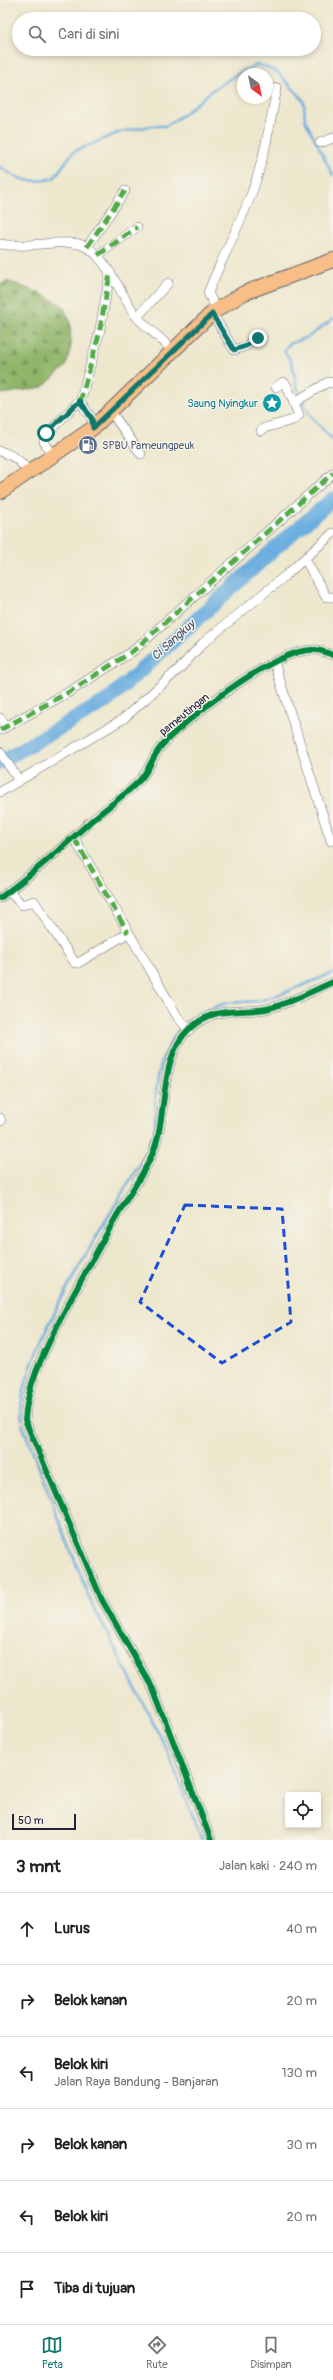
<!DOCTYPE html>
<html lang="id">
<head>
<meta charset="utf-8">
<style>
	body { margin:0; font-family:Pangolin,sans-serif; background:#f6f6f6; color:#222 }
	.controls { position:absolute; right:12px; bottom:12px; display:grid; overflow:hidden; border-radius:4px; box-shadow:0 2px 6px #0003 }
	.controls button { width:36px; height:36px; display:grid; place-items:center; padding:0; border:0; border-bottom:1px solid #e0e0e0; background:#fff; color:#222; font:20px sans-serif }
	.compass { position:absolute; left:237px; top:68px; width:36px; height:36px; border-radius:50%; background:#fff; box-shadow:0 2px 6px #0003; rotate:147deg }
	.scale { position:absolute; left:12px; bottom:10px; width:64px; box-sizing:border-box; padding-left:4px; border:2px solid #22223b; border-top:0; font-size:11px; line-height:14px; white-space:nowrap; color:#22223b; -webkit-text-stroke:3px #f7f3e8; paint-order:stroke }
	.stop { position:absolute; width:12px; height:12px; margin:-9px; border:3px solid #0f766e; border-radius:50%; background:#fff }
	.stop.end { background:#0f766e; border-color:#fff; box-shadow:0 1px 4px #0008 }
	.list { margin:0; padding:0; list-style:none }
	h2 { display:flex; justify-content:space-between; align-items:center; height:52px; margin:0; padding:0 16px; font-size:17px }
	h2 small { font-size:13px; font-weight:400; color:#767676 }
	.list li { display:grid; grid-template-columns:26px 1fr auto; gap:12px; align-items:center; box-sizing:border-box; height:72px; padding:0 16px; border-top:1px solid #e0e0e0 }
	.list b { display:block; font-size:15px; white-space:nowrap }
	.list p { margin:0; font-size:13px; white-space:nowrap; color:#767676 }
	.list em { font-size:13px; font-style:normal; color:#767676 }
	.icon { flex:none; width:22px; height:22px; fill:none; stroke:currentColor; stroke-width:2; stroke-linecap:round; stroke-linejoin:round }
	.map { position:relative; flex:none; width:333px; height:1840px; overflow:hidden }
	.search { position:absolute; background:#fff; box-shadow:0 2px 6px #0003; left:12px; right:12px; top:12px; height:44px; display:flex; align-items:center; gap:10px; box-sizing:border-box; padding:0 14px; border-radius:22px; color:#767676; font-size:15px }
	.sheet { height:484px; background:#fff }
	nav { display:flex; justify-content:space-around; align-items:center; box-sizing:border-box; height:56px; border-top:1px solid #e0e0e0; background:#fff; font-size:11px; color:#767676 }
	nav a { display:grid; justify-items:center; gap:2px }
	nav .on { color:#0f766e }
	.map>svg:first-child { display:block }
	.forest { fill:url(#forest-firs); stroke:#5a6c53 }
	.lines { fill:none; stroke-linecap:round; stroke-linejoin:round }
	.stream { stroke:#6aaddf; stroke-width:2.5 }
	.river { stroke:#6aaddf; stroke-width:15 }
	.minor-casing { stroke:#69676e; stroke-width:10 }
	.primary-casing { stroke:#69676e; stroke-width:16 }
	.minor { stroke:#fff; stroke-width:9 }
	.primary { stroke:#f7be87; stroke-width:14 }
	.quiet { stroke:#53aa46; stroke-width:5; stroke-dasharray:10 5; stroke-linecap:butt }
	.cycleway-casing { stroke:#f7f3e8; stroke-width:8 }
	.cycleway { stroke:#00873e; stroke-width:6 }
	.route { stroke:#0f766e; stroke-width:5 }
	.marked { fill:none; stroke:#1d4ed8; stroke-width:3; stroke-dasharray:8 5; stroke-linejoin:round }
	.labels { text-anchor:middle; stroke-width:3; stroke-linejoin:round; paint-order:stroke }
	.culture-label { font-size:11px; fill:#0d838f; stroke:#f7f3e8; text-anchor:end }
	.service-label { font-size:11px; fill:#4e5e75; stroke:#f7f3e8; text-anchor:start }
	.street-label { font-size:11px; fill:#22223b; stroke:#f7f3e8 }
	.water-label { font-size:12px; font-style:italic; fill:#3b5374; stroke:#f7f3e8 }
</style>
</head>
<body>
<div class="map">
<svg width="333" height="1840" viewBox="0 0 333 1840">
	<defs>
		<pattern id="forest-firs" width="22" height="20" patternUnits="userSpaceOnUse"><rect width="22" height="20" fill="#91b66b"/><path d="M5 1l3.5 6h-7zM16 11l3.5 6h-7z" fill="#769459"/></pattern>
	</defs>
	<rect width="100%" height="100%" fill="#f7f3e8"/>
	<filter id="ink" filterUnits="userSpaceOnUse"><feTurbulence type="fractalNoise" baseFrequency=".025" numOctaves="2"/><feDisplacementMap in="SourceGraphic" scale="8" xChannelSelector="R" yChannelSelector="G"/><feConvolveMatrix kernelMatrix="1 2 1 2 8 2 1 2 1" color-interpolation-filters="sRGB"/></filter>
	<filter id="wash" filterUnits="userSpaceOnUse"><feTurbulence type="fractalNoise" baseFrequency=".012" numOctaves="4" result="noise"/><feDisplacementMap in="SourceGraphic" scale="16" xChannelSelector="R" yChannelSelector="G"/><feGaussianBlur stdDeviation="0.9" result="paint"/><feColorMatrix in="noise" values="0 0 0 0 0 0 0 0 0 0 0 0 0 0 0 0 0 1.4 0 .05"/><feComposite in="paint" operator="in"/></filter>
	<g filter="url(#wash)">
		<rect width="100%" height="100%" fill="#ede7cd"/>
		<!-- forest -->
		<path class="forest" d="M7,281L40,293L63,306L70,321L71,346L66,366L43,387L2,394L0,393V285Z"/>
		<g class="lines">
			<!-- stream -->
			<g class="stream">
				<path d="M0,167C20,181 30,184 54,178L73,152L120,132L150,126H166L184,114L211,91L239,73L256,65L264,66L277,72L299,95L304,102L305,120L333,175"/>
				<path d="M333,319L308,337L289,344L284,351C296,366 292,370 297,386C305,412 314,421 333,440"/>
				<path d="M186,1023L209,1009L226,1003L259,1001L284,993L333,973"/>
				<path d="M155,1131C154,1094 156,1055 182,1026"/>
				<path d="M22,1419C11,1365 119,1200 150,1147L153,1137"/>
				<path d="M22,1424L90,1600L167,1750L202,1840"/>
			</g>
			<!-- river -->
			<path class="river" d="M0,762L108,700L283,541L333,499"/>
		</g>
	</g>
	<g filter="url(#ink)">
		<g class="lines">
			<defs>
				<g id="minor">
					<path d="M320,143L333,138"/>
					<path d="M0,244C27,249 57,239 79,244C105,250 121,297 137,317C146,327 158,336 168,346L171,352"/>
					<path d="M87,247L125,191"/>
					<path d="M98,255L137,227"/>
					<path d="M217,310L208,293C221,260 238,228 251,195C264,160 270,124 277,88"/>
					<path d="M212,313L234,350L246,346L258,337"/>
					<path d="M137,317L168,283"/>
					<path d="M80,401L92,419L93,428"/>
					<path d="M295,402L328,382L333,383"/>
					<path d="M111,412L141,454"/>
					<path d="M261,431L264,428L293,420L299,415L286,384L283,382L276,387"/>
					<path d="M0,451C13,455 22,461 29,473"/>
					<path d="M49,459V449L44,442V437L81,399L99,334L110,274"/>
					<path d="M305,559L326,597H333"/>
					<path d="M274,662L331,841"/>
					<path d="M0,718L7,726"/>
					<path d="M0,730L69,692L133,651L333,473"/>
					<path d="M0,752L18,779"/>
					<path d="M0,792L123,719L180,668L203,643L285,576L333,533"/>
					<path d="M74,838L177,1016L189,1030"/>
					<path d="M9,891L22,905L34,901L75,963L80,962L128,933"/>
					<path d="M0,898C32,874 61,849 90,822C106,808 124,796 139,781C150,770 153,754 164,743C189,716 273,652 310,650C318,649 325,652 333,655"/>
					<path d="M0,1118L1,1121"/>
					<path d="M211,1840L153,1689L102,1600L25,1420C27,1384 45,1350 61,1318C79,1284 97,1251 116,1217C127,1198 141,1178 151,1157C169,1120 157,1059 189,1029C216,1005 235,1014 266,1009C289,1004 312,991 333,982"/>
				</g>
				<path id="primary" d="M0,492L93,428L212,313L244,293L333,260"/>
			</defs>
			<!-- minor casing -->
			<use href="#minor" class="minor-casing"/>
			<!-- primary casing -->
			<use href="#primary" class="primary-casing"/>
			<!-- minor -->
			<use href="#minor" class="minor"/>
			<!-- primary -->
			<use href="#primary" class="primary"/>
			<!-- quiet -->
			<g class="quiet">
				<path d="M87,247L125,191"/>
				<path d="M98,255L137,227"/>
				<path d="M80,401L92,419L93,428"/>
				<path d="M46,433L81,399L99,334L110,274"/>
				<path d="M0,730L69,692L133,651L333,473"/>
				<path d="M74,838L128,933"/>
			</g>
			<defs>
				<g id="cycleway">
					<path d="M0,898C32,874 61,849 90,822C106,808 124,796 139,781C150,770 153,754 164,743C189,716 273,652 310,650C318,649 325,652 333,655"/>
					<path d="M211,1840L153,1689L102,1600L25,1420C27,1384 45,1350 61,1318C79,1284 97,1251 116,1217C127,1198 141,1178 151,1157C169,1120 157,1059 189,1029C216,1005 235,1014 266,1009C289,1004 312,991 333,982"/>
				</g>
			</defs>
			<!-- cycleway casing -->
			<use href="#cycleway" class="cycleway-casing"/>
			<!-- cycleway -->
			<use href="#cycleway" class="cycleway"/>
		</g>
	</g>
	<g class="lines" filter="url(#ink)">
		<!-- route -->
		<path class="route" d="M46,433L80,401L92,419L93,428L212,314L234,350L246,346L258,338"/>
	</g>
	<!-- marked area -->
	<path class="marked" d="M185,1205L282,1209L291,1322L222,1363L140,1302Z"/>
	<!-- icons -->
	<defs>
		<symbol id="sight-disc" viewBox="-11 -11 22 22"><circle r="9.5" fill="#0f9aa8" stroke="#f7f3e8"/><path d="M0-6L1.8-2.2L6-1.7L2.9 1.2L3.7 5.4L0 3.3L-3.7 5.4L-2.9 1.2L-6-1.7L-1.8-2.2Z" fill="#fff"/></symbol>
		<symbol id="fuel-disc" viewBox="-11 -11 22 22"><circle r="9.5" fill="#5c6f8a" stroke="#f7f3e8"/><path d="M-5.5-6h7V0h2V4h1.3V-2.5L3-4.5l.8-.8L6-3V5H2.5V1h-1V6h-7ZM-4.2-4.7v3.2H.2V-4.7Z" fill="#fff"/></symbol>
	</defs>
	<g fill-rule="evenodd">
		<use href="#sight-disc" x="261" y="392" width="22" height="22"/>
		<use href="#fuel-disc" x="77" y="434" width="22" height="22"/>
	</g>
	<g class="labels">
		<!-- culture labels -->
		<g class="culture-label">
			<text x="258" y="407">Saung Nyingkur</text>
		</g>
		<!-- service labels -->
		<g class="service-label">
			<text x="102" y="449">SPBU Pameungpeuk</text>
		</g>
		<!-- street labels -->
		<g class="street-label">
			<text transform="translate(184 714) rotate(-39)" y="4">pameutingan</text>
		</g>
		<!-- water labels -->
		<g class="water-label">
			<text transform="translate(173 640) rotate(-42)" y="4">Ci Sangkuy</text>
		</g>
	</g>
</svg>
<div class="controls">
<button><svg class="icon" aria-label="locate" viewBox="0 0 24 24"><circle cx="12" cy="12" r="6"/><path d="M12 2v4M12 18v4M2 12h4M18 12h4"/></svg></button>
</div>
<svg class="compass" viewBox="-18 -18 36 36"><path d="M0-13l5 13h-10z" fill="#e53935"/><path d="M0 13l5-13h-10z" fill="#767676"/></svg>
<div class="scale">50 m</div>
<div class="stop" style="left:46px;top:433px"></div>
<div class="stop end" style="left:258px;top:338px"></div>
<div class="search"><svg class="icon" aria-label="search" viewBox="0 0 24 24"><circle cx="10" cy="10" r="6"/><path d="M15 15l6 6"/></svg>Cari di sini</div>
</div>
<section class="sheet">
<h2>3 mnt<small>Jalan kaki · 240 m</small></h2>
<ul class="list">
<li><svg class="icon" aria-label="ahead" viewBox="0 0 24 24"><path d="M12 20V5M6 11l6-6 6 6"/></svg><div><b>Lurus</b></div><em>40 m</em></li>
<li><svg class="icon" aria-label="right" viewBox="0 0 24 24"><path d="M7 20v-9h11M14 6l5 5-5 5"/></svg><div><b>Belok kanan</b></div><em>20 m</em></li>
<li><svg class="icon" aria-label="left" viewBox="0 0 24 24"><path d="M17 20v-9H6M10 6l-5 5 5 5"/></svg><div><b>Belok kiri</b><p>Jalan Raya Bandung - Banjaran</p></div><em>130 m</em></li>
<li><svg class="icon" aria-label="right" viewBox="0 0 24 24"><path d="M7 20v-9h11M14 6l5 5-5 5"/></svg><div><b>Belok kanan</b></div><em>30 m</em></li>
<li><svg class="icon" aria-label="left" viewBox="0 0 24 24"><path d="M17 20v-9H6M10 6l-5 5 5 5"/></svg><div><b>Belok kiri</b></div><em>20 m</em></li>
<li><svg class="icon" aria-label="arrive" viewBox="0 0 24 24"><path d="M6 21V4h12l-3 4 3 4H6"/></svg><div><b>Tiba di tujuan</b></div></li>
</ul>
</section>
<nav>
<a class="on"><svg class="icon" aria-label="map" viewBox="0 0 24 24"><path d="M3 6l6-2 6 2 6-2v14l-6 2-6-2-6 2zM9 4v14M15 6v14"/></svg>Peta</a>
<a><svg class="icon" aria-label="directions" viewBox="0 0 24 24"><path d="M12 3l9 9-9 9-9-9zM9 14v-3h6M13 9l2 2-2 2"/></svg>Rute</a>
<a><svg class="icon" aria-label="saved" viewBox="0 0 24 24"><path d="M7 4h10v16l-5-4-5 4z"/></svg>Disimpan</a>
</nav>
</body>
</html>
